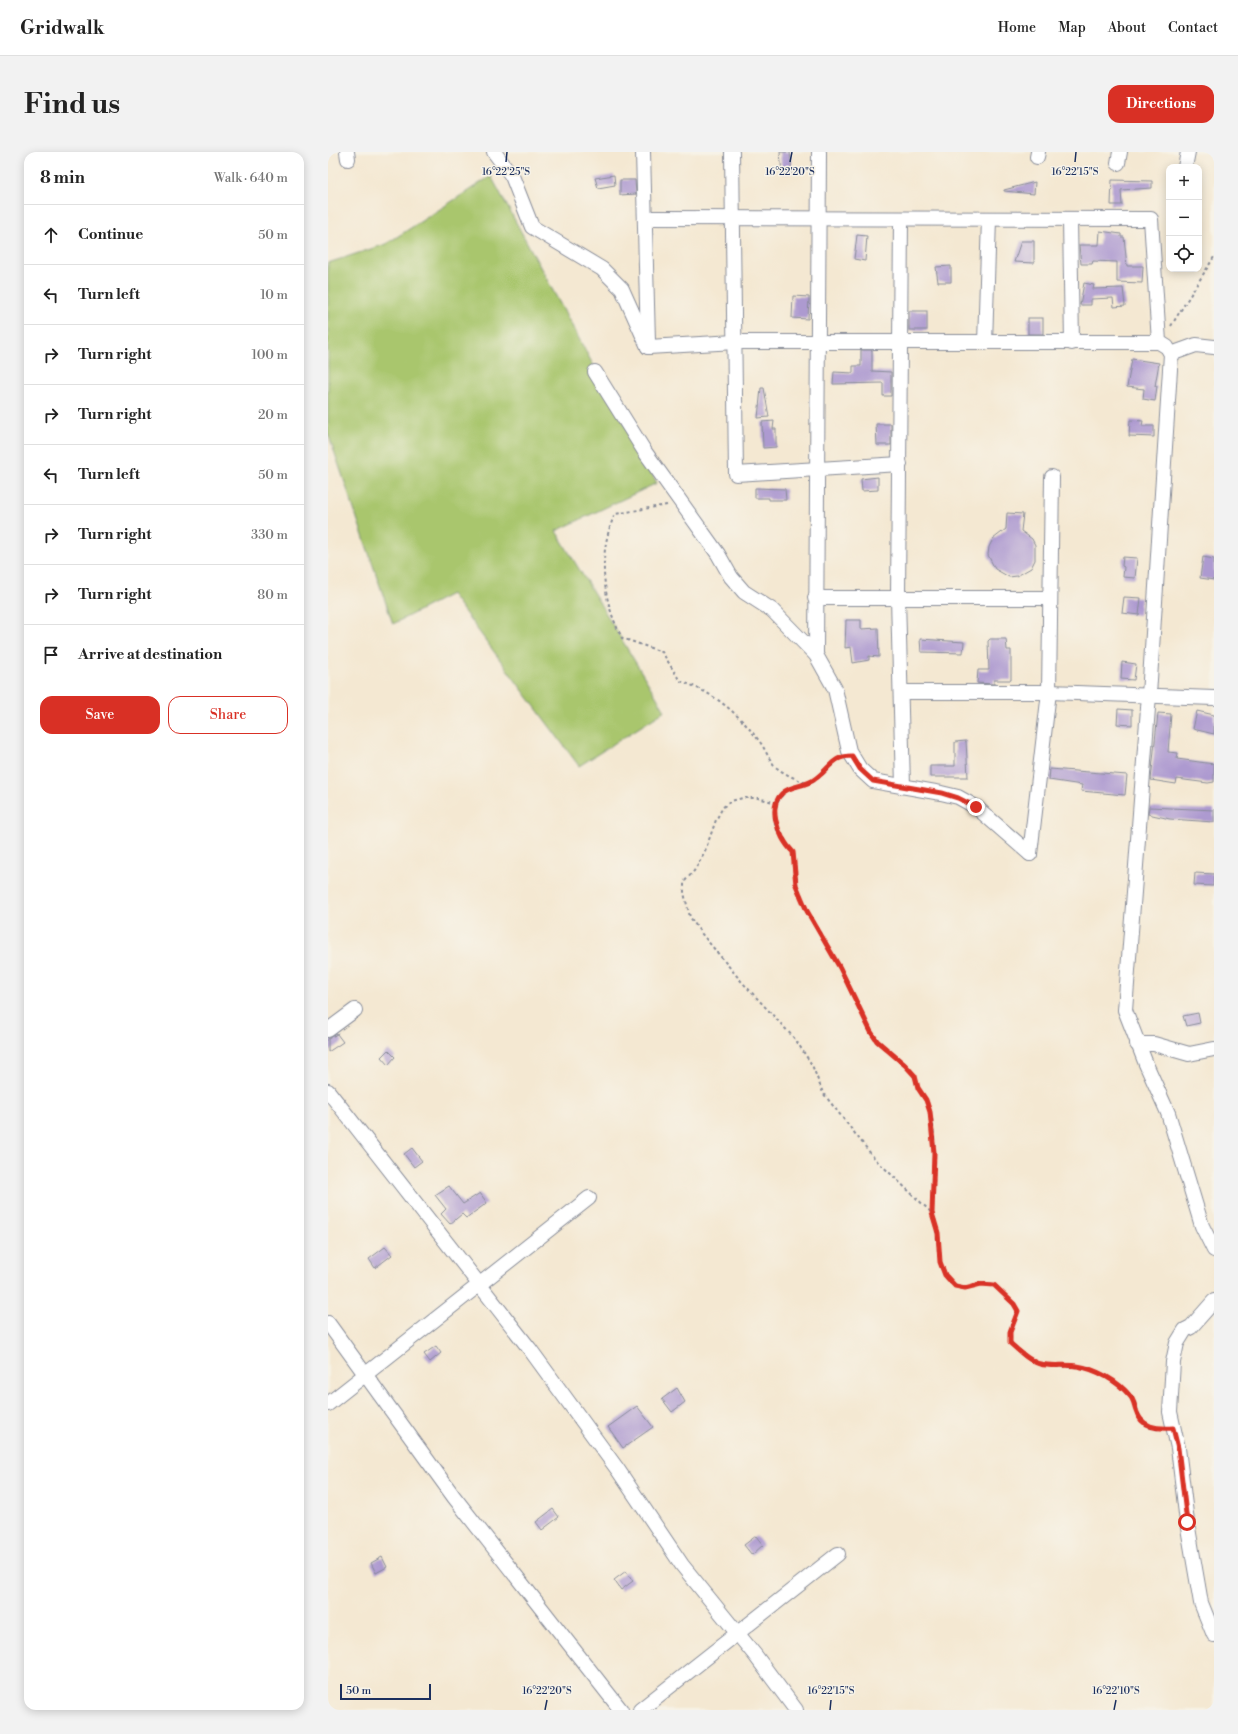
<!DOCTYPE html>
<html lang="en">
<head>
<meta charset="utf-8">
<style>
	body { margin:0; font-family:"Libre Bodoni",serif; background:#f2f2f2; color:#222 }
	.controls { position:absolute; right:12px; top:12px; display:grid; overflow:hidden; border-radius:8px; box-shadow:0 2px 10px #0003 }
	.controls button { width:36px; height:36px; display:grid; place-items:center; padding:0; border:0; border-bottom:1px solid #e0e0e0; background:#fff; color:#222; font:20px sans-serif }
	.scale { position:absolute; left:12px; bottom:10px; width:91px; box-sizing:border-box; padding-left:4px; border:2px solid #1b2f5e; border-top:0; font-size:11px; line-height:14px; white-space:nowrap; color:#1b2f5e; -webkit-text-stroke:3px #f7f3e8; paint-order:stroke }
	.stop { position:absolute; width:12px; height:12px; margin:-9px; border:3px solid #d93025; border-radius:50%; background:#fff }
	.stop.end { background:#d93025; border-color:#fff; box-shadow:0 1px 4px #0008 }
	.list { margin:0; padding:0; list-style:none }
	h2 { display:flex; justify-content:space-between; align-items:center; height:52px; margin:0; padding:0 16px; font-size:17px }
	h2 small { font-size:13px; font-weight:400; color:#767676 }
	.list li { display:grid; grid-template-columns:26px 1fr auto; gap:12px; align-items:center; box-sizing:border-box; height:60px; padding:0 16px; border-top:1px solid #e0e0e0 }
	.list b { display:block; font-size:15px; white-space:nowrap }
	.list em { font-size:13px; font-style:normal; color:#767676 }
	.actions { display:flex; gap:8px; padding:12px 16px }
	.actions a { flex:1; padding:9px 0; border:1px solid #d93025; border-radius:12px; text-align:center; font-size:14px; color:#d93025 }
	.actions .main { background:#d93025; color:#fff }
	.icon { flex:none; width:22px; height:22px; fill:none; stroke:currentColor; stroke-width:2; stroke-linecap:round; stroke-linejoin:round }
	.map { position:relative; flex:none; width:886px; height:1558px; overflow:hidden; border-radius:12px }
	header { display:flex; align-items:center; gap:24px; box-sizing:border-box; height:56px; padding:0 20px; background:#fff; border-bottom:1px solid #e0e0e0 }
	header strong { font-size:19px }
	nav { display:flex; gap:22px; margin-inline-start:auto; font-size:14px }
	.intro { display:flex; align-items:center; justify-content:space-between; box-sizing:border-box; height:96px; padding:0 24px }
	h1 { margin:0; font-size:28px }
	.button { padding:10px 18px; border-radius:12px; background:#d93025; color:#fff; font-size:14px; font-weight:700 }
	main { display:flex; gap:24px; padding:0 24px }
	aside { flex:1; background:#fff; border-radius:12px; box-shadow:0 2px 10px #0003 }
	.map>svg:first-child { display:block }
	.green { fill:#a9c66d; stroke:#627a66 }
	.building { fill:#ad9ad0 }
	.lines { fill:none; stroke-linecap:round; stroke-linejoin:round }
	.minor-casing { stroke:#888c98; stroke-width:16 }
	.path { stroke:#888c98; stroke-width:2; stroke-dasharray:3 3; stroke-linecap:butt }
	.minor { stroke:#fff; stroke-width:14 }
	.route { stroke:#d93025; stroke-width:5 }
	.ticks { fill:none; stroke:#1b2f5e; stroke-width:1.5 }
	.ticks-label { font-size:10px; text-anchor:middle; fill:#1b2f5e; stroke:#f7f3e8; stroke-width:3; stroke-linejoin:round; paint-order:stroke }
</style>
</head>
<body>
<header>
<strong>Gridwalk</strong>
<nav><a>Home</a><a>Map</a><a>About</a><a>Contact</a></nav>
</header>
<div class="intro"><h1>Find us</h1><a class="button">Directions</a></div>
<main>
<aside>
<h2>8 min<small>Walk · 640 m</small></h2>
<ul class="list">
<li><svg class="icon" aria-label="ahead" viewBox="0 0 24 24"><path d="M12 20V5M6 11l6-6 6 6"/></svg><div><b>Continue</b></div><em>50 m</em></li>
<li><svg class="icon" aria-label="left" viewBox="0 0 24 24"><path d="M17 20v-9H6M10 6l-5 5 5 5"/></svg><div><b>Turn left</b></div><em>10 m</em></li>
<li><svg class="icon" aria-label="right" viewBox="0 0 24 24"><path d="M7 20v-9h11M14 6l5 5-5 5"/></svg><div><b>Turn right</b></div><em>100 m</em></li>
<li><svg class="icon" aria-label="right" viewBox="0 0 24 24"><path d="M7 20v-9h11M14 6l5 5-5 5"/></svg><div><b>Turn right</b></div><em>20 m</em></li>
<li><svg class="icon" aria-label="left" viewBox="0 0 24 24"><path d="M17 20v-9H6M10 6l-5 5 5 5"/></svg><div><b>Turn left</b></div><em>50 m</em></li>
<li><svg class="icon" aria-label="right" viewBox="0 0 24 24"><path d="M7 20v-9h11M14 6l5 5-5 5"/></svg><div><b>Turn right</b></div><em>330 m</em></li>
<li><svg class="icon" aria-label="right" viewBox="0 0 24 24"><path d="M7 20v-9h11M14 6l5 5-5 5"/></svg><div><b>Turn right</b></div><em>80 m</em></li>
<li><svg class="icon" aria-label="arrive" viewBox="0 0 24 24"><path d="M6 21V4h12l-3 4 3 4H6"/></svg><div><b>Arrive at destination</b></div></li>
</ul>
<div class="actions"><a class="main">Save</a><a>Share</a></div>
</aside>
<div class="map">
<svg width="886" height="1558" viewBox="0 0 886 1558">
	<rect width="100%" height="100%" fill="#f7f3e8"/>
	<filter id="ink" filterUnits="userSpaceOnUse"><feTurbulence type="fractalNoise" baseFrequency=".025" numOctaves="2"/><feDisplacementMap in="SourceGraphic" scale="8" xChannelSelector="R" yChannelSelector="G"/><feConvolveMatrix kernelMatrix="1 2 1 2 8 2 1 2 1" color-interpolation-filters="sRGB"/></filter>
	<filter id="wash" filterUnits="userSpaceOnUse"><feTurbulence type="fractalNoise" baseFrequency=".012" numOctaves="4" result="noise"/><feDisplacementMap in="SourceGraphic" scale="16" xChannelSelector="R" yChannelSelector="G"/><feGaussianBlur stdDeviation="0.9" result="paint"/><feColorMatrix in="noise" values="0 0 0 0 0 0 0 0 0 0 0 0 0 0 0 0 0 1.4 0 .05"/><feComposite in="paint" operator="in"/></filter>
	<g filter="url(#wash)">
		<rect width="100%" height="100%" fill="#f4e8d2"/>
		<!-- green -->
		<path class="green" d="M163,24L329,331L228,379L337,559L251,614L123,442L65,472L0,281V111L58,92Z"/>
		<g id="blocks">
			<!-- building -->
			<g class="building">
				<path d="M452,0H462L464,21L454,22Z"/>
				<path d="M286,23L287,33L270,36L267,26Z"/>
				<path d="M292,28H307L308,42L292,43Z"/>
				<path d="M784,28L824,29V36L793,38L794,53H783Z"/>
				<path d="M707,30L706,42L676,39V38Z"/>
				<path d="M772,79L793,82V85H796L799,114H815L814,131L789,130V110L765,109L764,112H753L751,93H771Z"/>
				<path d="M529,83L539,84L537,109L526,107Z"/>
				<path d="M693,89H706V111L686,110Z"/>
				<path d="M623,114V130H610L608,115Z"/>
				<path d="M756,131L766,133L765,137L795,136L797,154L786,155L785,146L763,147V153H752Z"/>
				<path d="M465,144L481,145L480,167L464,166Z"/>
				<rect x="581" y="159" width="18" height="19"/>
				<rect x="700" y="166" width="15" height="16"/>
				<path d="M533,198H544V219L563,220V244H555V231L505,232L506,220L525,221V214H533Z"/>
				<path d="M804,207L831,211L827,234H829L827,249L815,247L816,237L799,235Z"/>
				<path d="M433,236H436L441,265L430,266Z"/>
				<path d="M802,268L815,269L814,274H826V285L801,284Z"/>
				<path d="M446,269L445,277H448V295L435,296L434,270Z"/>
				<path d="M548,272H563V293H549Z"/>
				<path d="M550,325V338L534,339L533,327Z"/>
				<path d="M427,336L457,337L458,348H441V346H427Z"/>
				<path d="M679,361L695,362L693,379L704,387L707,393V408L703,416L689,424L681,425L667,417L660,403L661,395L665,387L678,377Z"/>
				<path d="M795,405L809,406L807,426L795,425L796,415L794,414Z"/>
				<path d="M875,405L886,407V428L872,426Z"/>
				<path d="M796,445L813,446L811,463L794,461Z"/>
				<path d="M518,468H533V477L550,476L551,505L541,504V508L525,511L523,495L517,496Z"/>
				<path d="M592,487L636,490L635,501L593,500Z"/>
				<path d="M662,487H678L679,498H683V528H666V532L649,531L650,518H661L660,489Z"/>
				<path d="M794,510L808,512L806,528L793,527Z"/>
				<path d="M790,557L804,558V573L789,572Z"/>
				<path d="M869,559L886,563V582L865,577Z"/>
				<path d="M830,561L843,562L840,600L850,601L849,607L886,612V630L880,631L849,627L848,632L823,628Z"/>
				<path d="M638,589L640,625H602V614H627V590Z"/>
				<path d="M722,617L799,623L797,643L753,639L754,633L721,628Z"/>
				<path d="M821,655L886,658V670L842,667L820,662Z"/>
				<path d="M867,721L886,722L885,734L866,733Z"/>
				<path d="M870,861L872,871L858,874L855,864Z"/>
				<path d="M9,882L15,890L0,900V887Z"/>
				<path d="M60,898L67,905L60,913L53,905Z"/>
				<path d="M84,996L94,1009L86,1015L76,1002Z"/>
				<path d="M121,1034L135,1052L152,1041L159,1051L138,1066L134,1062L122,1072L113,1062L118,1057L107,1043Z"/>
				<path d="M57,1095L64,1103L47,1116L41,1107Z"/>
				<path d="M108,1194L113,1201L102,1210L96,1202Z"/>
				<path d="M349,1236L357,1250L344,1260L334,1247Z"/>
				<path d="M309,1254L325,1275L295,1296L280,1275Z"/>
				<path d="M225,1357L231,1365L214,1378L208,1370Z"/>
				<path d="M428,1384L435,1393L424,1403L416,1393Z"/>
				<path d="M54,1405L59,1415L48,1421L43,1411Z"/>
				<path d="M298,1419L305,1429L293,1438L286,1428Z"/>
			</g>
		</g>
	</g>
	<g filter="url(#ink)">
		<use href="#blocks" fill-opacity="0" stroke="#888c98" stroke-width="1"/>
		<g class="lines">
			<defs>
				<g id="minor">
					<path d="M19,0L20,7"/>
					<path d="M166,0L184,24L204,75L274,117L294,137L320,195"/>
					<path d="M315,0L320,190"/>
					<path d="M404,0L408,322L572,312"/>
					<path d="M709,5L710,0"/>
					<path d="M790,11L792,0"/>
					<path d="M857,15L860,0"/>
					<path d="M317,66L823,67L831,190L839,195L843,202L821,543L797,858L818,912L840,961L874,1074L886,1098"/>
					<path d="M573,67L570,446L575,634"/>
					<path d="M742,67L744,191"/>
					<path d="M657,191L661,67"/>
					<path d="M320,195L407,190H831"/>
					<path d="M843,202L868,193L886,195"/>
					<path d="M267,220L317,300L390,402L403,425L416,440L444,458L488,503L507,537L521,599L532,617L545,629L613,641L630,645L648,655L702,702"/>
					<path d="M487,446H722"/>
					<path d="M488,503L491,0"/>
					<path d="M573,540H721L886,546"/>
					<path d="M702,702L721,540L724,325"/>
					<path d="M0,878L27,858"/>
					<path d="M809,892H826L861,902L886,897"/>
					<path d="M0,939L201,1196L290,1318L354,1413L427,1503L468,1558"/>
					<path d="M886,1149L863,1175L857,1178L849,1191L845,1210L842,1260L850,1296L859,1370L873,1451L886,1483"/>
					<path d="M0,1171L126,1345L293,1558"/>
					<path d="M0,1252L261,1046"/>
					<path d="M312,1558L510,1402"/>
				</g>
			</defs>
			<!-- minor casing -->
			<use href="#minor" class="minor-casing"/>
			<!-- path -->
			<g class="path">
				<path d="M843,174L886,105"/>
				<path d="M339,353L287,362C269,402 274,448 294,486L334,500L352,529C387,541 410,561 432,590C438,598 441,609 449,616C458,623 469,627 479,632"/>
				<path d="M449,651L430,646H415L403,649L395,655L388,668L377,699L366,719L356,730V741L362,765L373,781L413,829L467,887L484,913L495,941L547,1007L604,1061C605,1033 611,972 598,948C596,944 593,941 591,938C588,933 588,927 586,923C574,906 554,897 543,880L512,816L479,759L469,733L465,700C459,694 458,691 455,684C454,682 450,680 449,677C443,664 448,647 459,638C464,634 473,635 479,632C492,626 501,616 510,606"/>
				<path d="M604,1061C615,1084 603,1130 635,1136C642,1137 647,1133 653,1132C657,1132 662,1133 666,1133L686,1152L690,1159L682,1180L683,1191C691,1199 701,1209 712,1212C739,1218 755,1209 780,1226C787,1231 797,1237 802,1243C812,1254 808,1277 832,1277"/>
			</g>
			<!-- minor -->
			<use href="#minor" class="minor"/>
		</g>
	</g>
	<g class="lines" filter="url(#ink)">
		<!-- route -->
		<path class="route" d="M648,655L630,646L614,641L545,629L532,617L524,604C504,604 503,616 487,627C479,633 470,633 461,637C435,648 450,686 465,700L468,733L479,759L512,816L543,880L549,889L577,913L587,924L590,936L598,948L602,960L606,1001L604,1061L610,1081L612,1110L617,1123L627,1134L637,1136L653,1132L666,1133L686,1152L690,1159L682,1180V1191C691,1199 701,1209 712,1212C724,1215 737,1212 749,1214C768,1217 790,1229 802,1244C806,1248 806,1253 808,1258C813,1276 829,1277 845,1276L850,1296L859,1370"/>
	</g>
	<!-- ticks -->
	<path class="ticks" d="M178,10L179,0M462,10L464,0M747,10L748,0M217,1558L219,1548M502,1558L503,1548M786,1558L788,1548"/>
	<g class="ticks-label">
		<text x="462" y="23">16°22'20"S</text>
		<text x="747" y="23">16°22'15"S</text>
		<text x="178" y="23">16°22'25"S</text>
		<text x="219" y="1542">16°22'20"S</text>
		<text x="503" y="1542">16°22'15"S</text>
		<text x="788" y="1542">16°22'10"S</text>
	</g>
</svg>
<div class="controls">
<button>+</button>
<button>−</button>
<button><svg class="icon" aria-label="locate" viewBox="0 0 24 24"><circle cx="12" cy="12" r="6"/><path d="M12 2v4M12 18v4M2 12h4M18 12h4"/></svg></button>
</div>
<div class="scale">50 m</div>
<div class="stop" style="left:859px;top:1370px"></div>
<div class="stop end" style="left:648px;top:655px"></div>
</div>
</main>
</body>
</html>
